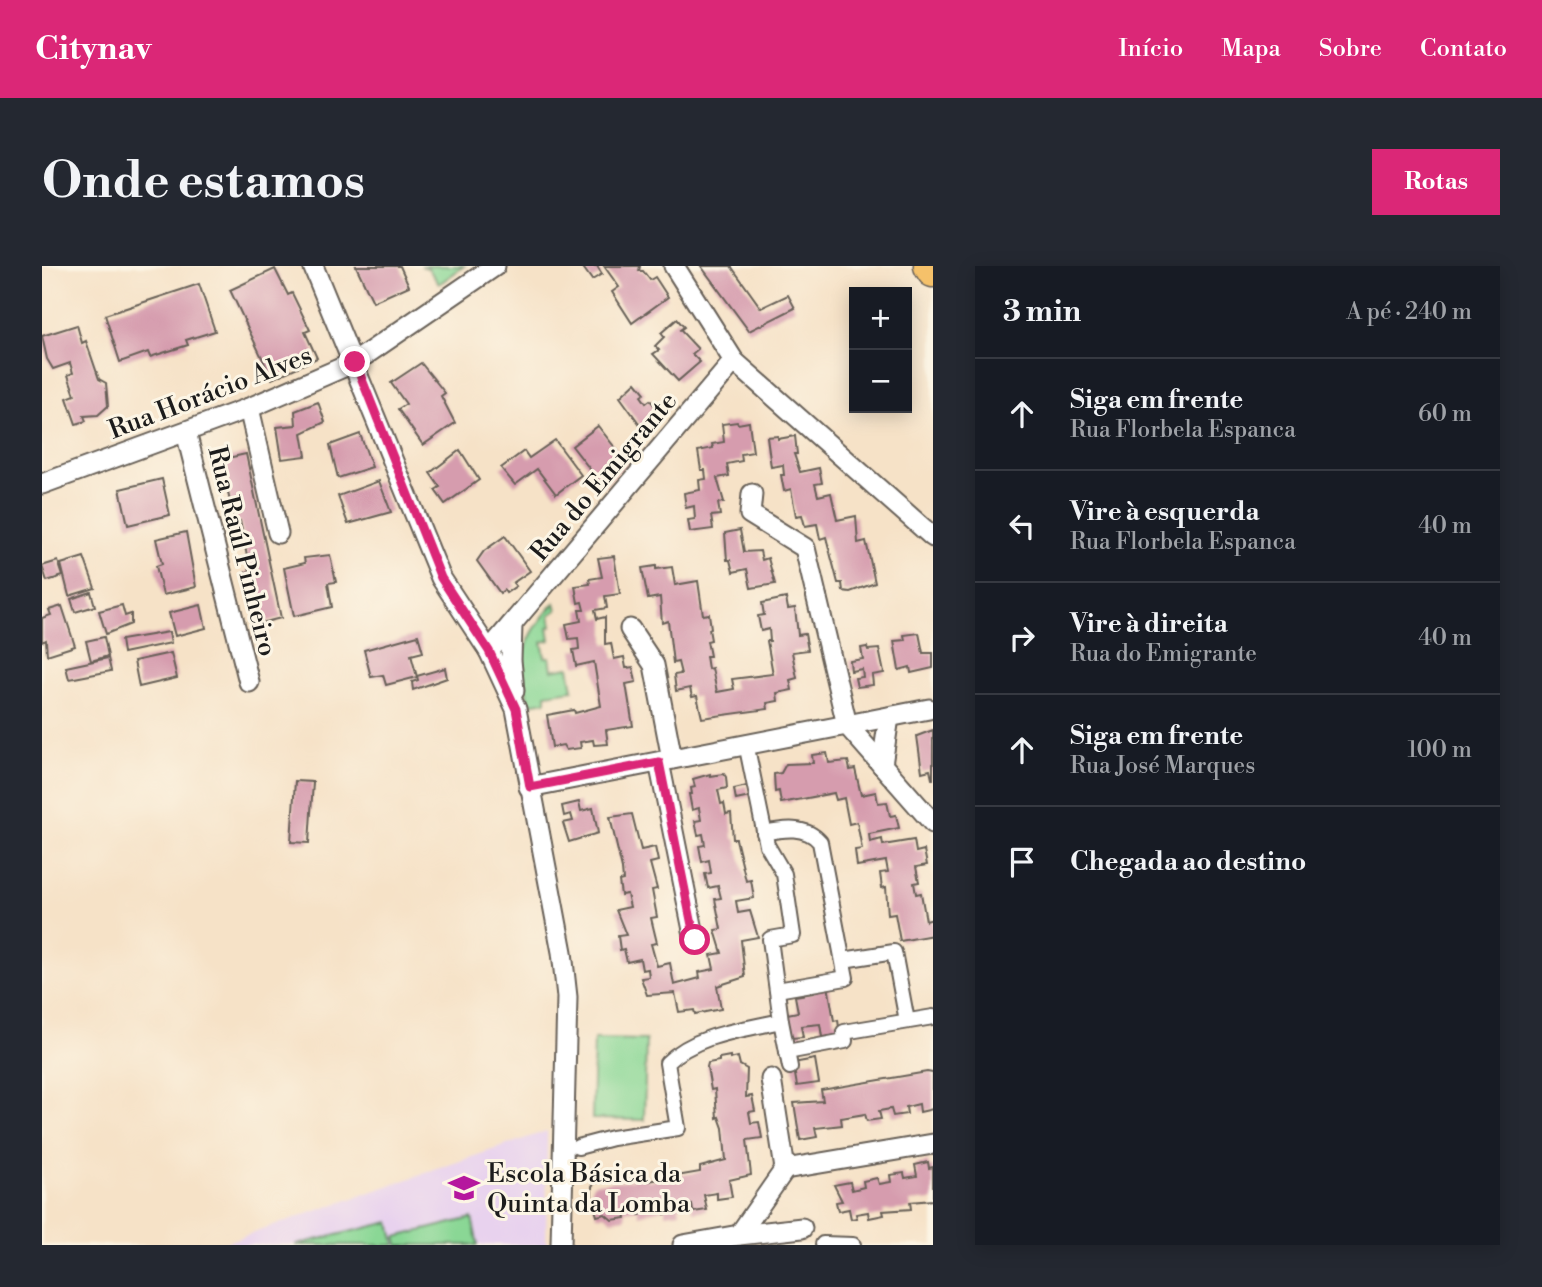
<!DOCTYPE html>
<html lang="pt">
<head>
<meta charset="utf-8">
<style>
	body { margin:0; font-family:"Libre Bodoni",serif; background:#242831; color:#f1f3f6 }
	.controls { position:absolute; right:21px; top:21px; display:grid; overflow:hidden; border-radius:0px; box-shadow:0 4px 18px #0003 }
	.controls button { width:63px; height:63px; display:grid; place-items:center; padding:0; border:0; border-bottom:2px solid #363941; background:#171b24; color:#f1f3f6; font:35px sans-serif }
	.stop { position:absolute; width:21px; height:21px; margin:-16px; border:5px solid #db2777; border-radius:50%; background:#fff }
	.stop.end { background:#db2777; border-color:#fff; box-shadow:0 2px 7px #0008 }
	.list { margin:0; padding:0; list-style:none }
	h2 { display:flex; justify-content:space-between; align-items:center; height:91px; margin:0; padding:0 28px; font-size:30px }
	h2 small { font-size:23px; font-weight:400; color:#9ea1a6 }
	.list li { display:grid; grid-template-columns:46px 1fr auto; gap:21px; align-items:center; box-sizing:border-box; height:112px; padding:0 28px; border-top:2px solid #363941 }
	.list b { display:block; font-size:26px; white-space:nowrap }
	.list p { margin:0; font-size:23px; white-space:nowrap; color:#9ea1a6 }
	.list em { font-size:23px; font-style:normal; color:#9ea1a6 }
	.icon { flex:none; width:38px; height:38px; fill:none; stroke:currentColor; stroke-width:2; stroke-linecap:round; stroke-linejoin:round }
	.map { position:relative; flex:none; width:891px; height:979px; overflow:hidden; border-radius:0px }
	header { display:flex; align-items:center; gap:42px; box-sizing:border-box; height:98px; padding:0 35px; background:#db2777; color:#fff }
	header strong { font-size:33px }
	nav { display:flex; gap:38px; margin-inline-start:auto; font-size:24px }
	.intro { display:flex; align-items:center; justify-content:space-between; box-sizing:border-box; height:168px; padding:0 42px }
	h1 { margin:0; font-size:49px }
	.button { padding:18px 32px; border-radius:0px; background:#db2777; color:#fff; font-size:24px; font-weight:700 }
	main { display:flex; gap:42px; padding:0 42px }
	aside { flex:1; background:#171b24; border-radius:0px; box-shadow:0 4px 18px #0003 }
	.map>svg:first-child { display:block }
	.built { fill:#e8d2ee }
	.green { fill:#8ad795; stroke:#537a58; stroke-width:2 }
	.building { fill:#d69cae }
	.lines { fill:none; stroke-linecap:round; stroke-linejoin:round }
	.pedestrian-casing { stroke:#686158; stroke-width:18 }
	.minor-casing { stroke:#686158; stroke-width:23 }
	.trunk-casing { stroke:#686158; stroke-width:35 }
	.pedestrian { stroke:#fff; stroke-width:14 }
	.minor { stroke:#fff; stroke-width:19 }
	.trunk { stroke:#f5c16b; stroke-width:32 }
	.route { stroke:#db2777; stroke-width:9 }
	.labels { text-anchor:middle; stroke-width:6; stroke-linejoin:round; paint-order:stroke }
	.street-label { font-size:26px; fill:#1c1c1c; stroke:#fcf5e5 }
	.poi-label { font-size:26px; fill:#1c1c1c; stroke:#fcf5e5; text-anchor:start }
</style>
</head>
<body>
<header>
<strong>Citynav</strong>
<nav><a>Início</a><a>Mapa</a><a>Sobre</a><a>Contato</a></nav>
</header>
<div class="intro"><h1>Onde estamos</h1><a class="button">Rotas</a></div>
<main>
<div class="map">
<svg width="891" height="979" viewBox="0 0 891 979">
	<rect width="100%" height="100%" fill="#fcf5e5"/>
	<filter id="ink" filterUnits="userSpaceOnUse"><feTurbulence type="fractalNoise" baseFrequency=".0143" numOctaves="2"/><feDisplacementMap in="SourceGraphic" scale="14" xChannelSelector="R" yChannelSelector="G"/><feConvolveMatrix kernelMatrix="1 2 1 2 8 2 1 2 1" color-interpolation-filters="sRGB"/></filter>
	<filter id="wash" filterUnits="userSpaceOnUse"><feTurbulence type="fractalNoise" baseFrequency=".00686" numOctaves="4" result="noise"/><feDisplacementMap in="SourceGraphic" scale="28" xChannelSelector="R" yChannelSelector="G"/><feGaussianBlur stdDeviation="1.57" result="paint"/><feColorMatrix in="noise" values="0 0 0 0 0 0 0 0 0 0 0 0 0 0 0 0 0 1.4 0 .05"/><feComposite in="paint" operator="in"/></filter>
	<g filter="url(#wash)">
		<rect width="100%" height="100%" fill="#f6e2c7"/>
		<!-- built -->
		<path class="built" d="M505,865L504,979H176Z"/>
		<!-- green -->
		<g class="green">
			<path d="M379,0H422L397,18L386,2Z"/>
			<path d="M513,337L515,344L508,349L510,360L506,361L508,374L500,376L503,391H508L510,404L527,401L531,424L504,428V435L487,438C476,392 481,371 513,337Z"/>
			<path d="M552,773L604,774L602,854L550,853Z"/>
			<path d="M430,952L436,979H356L354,971Z"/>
			<path d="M348,956L353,979H253Z"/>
		</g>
		<g id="blocks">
			<!-- building -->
			<g class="building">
				<path d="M314,0H358L367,20L331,36Z"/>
				<path d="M540,0H555L560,8L550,14Z"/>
				<path d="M562,0H598L597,5H601L608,14L613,11L626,31L590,57L570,26L577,21Z"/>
				<path d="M659,0H689L719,42L746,29L753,42L707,65Z"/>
				<path d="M233,3L246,29L250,27L268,64L263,66L275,92L230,113L188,24Z"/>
				<path d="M157,18L173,65L144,74L146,79L108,91L106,86L78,96L63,49Z"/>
				<path d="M635,53L642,61L638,64L656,83L650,88L658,96L636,115L611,88L617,84L613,80L622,71L619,67Z"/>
				<path d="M35,59L40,77L44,75L57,113L64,117L66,140L56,149L42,150L44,155L34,158L25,132L33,129L26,109L31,107L28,97L11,103L5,93L0,70Z"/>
				<path d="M379,97L403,127L399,130L413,157L381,179L356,143L364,138L349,117Z"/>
				<path d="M594,116L603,127L599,130L604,137L608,134L620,148L602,164L578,131Z"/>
				<path d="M276,136L283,156L260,167L264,190L240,193L235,161L254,159L253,145Z"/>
				<path d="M695,156L696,158L707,156L711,186L699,188L700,195L685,198L687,210L675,212L682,236L676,237L678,249L669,250L671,263L648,266L646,254L653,253L652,240L644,242L642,227L658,224L657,214L664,213L663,204H659L656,185L671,182L670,178L682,176L680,158Z"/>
				<path d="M556,160L585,197L561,220L530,180Z"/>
				<path d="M318,168L330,201L296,212L288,179Z"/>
				<path d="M736,170V173L753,170L755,188H752L758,206L777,202L780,217L773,218L776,230L789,227L795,254L814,250L816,277L824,275L833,317L808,326L801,325L800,317H796L784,271L778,273L775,258L763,260L760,249L754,250L749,223L742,225L739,209H742L741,199L729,201L725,171Z"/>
				<path d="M513,174L539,209L514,228L495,203L473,219L459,202L482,185L487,192Z"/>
				<path d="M418,184L437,214L403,238L393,224L398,221L388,207Z"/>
				<path d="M204,188L239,352L219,357L214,336L209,338L202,307L208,305L198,255H192L183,212L181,193Z"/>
				<path d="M120,213L128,249L86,259L78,223Z"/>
				<path d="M337,215L349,246L306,258L296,230Z"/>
				<path d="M698,264L702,286L718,285L720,294L726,292L733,318L709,322L705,303L691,306L688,294H685L683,267Z"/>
				<path d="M144,266L154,321L121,329L114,300L120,298L114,273Z"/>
				<path d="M463,270L488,305L471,317L474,320L464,327L462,324L458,327L435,295L442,285Z"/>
				<path d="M288,289L294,316L286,317L290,341L252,350L242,302L263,297L262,292Z"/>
				<path d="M572,290L578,328L563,330L565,342L553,344L555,353L563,351V378L569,377L572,393L582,391L584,402L591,401L594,416L584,418L591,460L564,464L566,478L552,479L551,474L538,476L539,482L524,484L521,479L510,481L505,449L532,444L533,447L559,440L552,396L534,400L531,384L537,383L536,372L527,373L524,358L539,355L537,344H542L540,336L536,337L533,320L548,318L547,313L560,311L556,292Z"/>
				<path d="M42,291L53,322L27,330L19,298Z"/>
				<path d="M16,295L21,310L5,315L0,300Z"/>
				<path d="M614,300V303L630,301L633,319L656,315L661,349L667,348L669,362L667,363L669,374L665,375L668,390H664L666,403L670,402L675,426L692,423L690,413L731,408L725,375H728L727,363L719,365L716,350L722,349L720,337L744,332L746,343L753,342L756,369L763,368L766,384L750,386L755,412L748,414L750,424L735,427L736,435L725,437L726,443L660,452L655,430L650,431L648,422L634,425L632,409L639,408L636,396L631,397L626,355L620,357L618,331L606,333L600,302Z"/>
				<path d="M49,326L53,340L33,346L29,333Z"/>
				<path d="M80,339L83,350L89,348V358L64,368L57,345Z"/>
				<path d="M159,339L164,362L133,370L127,347Z"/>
				<path d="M20,340L33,380L5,389L4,374L0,376V352L9,349L7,344Z"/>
				<path d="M127,366L129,377L81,387L79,374Z"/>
				<path d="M877,367L881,387H891V402L869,407L868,401L857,404L852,375L863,374L862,369Z"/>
				<path d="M376,369L381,386L369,389L375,411L344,419L341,409L329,411L322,384Z"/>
				<path d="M62,371L66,390L49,395L44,375Z"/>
				<path d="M825,381L826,384L837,383L842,407L830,409L831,419L815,421L813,412L821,411L820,403L809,405L808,395L821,393L819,382Z"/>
				<path d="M129,387L135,412L97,421L92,395Z"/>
				<path d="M66,392L69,405L27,413L24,401Z"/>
				<path d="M403,402L405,412L371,424L370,416L376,414L375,410Z"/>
				<path d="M891,464V513H890L888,504L880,506L875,470Z"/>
				<path d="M785,487L787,497L806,495L808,504L813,503L819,529L834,526L836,537L845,536L848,550L854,549L857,562L827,568L828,576L840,573L841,579L872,574L874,586L882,584L885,599L874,601L877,616L872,617L874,628L879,627L884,655L891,653V669L858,675L853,648L846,649L844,621L840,622L838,607L846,606L844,595L815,600L813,584L820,583L815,556L807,558L802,532L794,534L792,527L739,537L737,525L733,526L732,508L739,507L744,498L771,497L770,489Z"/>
				<path d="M668,508V510L682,508L684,511L685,522L676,524L679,538L682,537L684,548L689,547L691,573H694L704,615L709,614L712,632L694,635L696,647L708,645L716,671L699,674L703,711L675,720L679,743L653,748L652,744L637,746L633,727L605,729L599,712L607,711L606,703L600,704L598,693L585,696L582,683L578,684L576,670L584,669L574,644L588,641L585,628L579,629L577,615L581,614L580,603L568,551L590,548L599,584L613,581L616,595L608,597L615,623L610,624L615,651L609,652L615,677L609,678L615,700L628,697L632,719L658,712L657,706L672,703L669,689L680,687L673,664L679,663L673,633L679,632L676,620L666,622L663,608L669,607L667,594L660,596L657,580L663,579L661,568L656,569L653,555L659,554L657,542L650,544L647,528H650L649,522L653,521L651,513Z"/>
				<path d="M253,515L271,516L267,577L249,576Z"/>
				<path d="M705,520L708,531L694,534L692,523Z"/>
				<path d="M537,536L539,545L551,542L556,567L527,576L521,557L531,555L529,548L522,550L520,540Z"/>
				<path d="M786,719L792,755L796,754L798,769L780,771L778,758L759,760L761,771L749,772L745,748L756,746L753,730L772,727V722Z"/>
				<path d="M688,790V793L696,791L698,799L705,803L704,831L710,830L713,845L707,846L709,857L717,856L720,872L705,874L709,909L687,914L690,931L675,933V927L662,929L665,944L651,946L650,938L637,940L638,946L623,948V942L597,949L596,943L583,945L584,952L570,954L563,948L555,950L550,933V920L553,917L590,914L589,911L605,909L606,915L658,906V901L684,894L681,862L677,851L675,852L673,823L669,824L665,801L666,797L677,795V792Z"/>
				<path d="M773,793L777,817L755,820L751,797Z"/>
				<path d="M885,806L891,807V843L878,846L877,838L864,841L865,848L851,850L849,843L837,845L839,853L825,855L823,848L799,852L800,859L773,862L775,871L758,874L752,837L781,835L779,824Z"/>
				<path d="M886,896L887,902L891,901V934L868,936L869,943L841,945L842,949L827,952L826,946L814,948L815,952L809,953L807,943L796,945L794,936L800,935L792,919L808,916L810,924L822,921L821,915L835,912L837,918L849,916L848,909L862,907L863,912L875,910L873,899Z"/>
			</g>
		</g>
	</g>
	<g filter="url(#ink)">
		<use href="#blocks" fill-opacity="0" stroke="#686158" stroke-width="2"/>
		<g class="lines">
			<defs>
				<g id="pedestrian">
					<path d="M706,487L725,579L742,608L751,669L728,673L739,755"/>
					<path d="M722,567C741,563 764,559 778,576L804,712L735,724"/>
					<path d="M801,694L852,686L865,755"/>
					<path d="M745,786L803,775L802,766L891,751"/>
					<path d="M536,881L570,872L636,862L625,797C654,768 701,764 739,755L748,801"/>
					<path d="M781,978L811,979"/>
				</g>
				<g id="minor">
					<path d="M271,0L399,312L447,385"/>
					<path d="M632,0L692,95L891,271"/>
					<path d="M207,142L236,267"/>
					<path d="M144,166L207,416"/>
					<path d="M0,218L207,142L313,96L453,0"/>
					<path d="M710,228L708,248L763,282L805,459L891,557"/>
					<path d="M470,359L469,394L472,425"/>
					<path d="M588,363L612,399L630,493"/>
					<path d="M617,496L653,674"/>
					<path d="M840,499L847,451"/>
					<path d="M487,521L887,443"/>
					<path d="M743,903L891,878"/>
					<path d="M697,969L760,962"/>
					<path d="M519,979L525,731L520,686L474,443L447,385L692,95"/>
					<path d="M641,979L697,969L743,903L729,813"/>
				</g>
				<path id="trunk" d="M888,0L891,5"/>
			</defs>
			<!-- pedestrian casing -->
			<use href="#pedestrian" class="pedestrian-casing"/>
			<!-- minor casing -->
			<use href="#minor" class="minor-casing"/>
			<!-- trunk casing -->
			<use href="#trunk" class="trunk-casing"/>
			<!-- pedestrian -->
			<use href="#pedestrian" class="pedestrian"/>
			<!-- minor -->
			<use href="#minor" class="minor"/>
			<!-- trunk -->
			<use href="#trunk" class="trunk"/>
		</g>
	</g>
	<g class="lines" filter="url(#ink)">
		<!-- route -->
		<path class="route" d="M313,96L399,312L447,385L474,443L488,521L617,496L653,674"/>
	</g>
	<!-- icons -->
	<defs>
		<symbol id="school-bare" viewBox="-9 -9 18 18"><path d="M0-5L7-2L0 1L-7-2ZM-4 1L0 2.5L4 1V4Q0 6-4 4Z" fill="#b5179e" stroke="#fcf5e5" stroke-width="2.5" paint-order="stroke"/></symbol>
	</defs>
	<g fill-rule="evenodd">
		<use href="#school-bare" x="400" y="900" width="44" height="44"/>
	</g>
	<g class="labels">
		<!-- street labels -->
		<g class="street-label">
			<text transform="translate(168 126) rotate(-21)" y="9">Rua Horácio Alves</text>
			<text transform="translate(561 210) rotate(-50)" y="9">Rua do Emigrante</text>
			<text transform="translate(201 285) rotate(76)" y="9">Rua Raúl Pinheiro</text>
		</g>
		<!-- poi labels -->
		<g class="poi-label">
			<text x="445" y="916">Escola Básica da<tspan x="445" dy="30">Quinta da Lomba</tspan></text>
		</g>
	</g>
</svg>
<div class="controls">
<button>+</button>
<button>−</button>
</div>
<div class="stop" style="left:653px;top:674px"></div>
<div class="stop end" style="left:313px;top:96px"></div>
</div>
<aside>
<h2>3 min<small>A pé · 240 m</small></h2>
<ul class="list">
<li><svg class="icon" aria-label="ahead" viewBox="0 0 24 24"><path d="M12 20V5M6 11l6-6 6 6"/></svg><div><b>Siga em frente</b><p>Rua Florbela Espanca</p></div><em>60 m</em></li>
<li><svg class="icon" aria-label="left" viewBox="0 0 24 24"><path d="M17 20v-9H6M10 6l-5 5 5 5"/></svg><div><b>Vire à esquerda</b><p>Rua Florbela Espanca</p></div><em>40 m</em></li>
<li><svg class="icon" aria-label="right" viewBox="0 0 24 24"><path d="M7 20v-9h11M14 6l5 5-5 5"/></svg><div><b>Vire à direita</b><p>Rua do Emigrante</p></div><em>40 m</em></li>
<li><svg class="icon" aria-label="ahead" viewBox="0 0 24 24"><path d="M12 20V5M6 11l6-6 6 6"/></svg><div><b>Siga em frente</b><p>Rua José Marques</p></div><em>100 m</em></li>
<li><svg class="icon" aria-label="arrive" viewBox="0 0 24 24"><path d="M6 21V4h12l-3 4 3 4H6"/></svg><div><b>Chegada ao destino</b></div></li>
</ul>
</aside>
</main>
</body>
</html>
